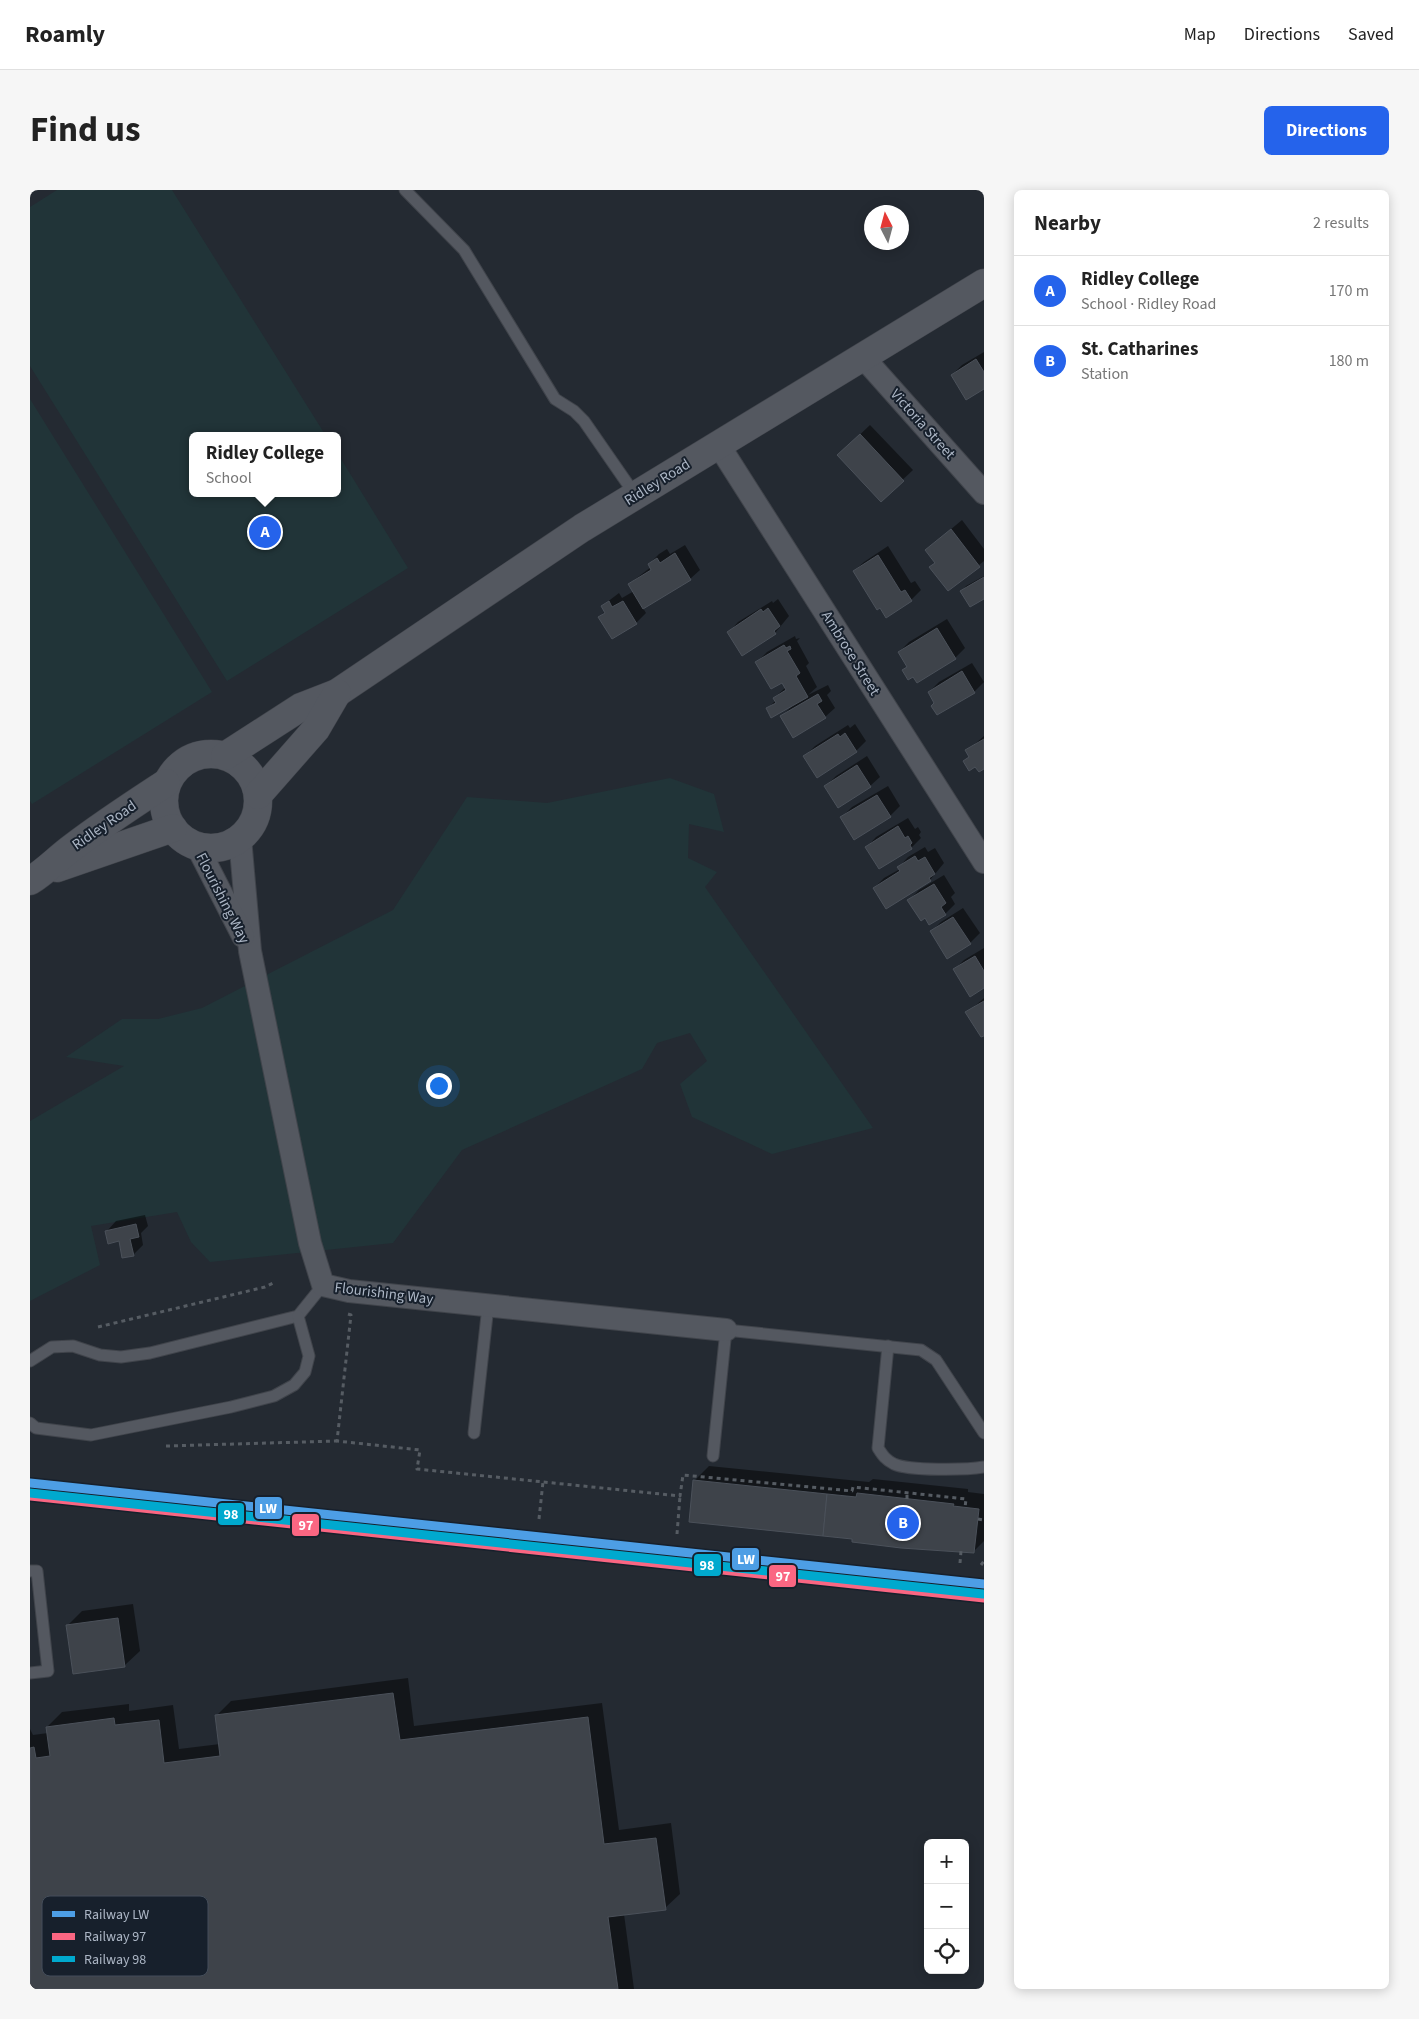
<!DOCTYPE html>
<html lang="en">
<head>
<meta charset="utf-8">
<style>
	body { margin:0; font-family:"Source Sans 3",sans-serif; background:#f6f6f6; color:#222 }
	.controls { position:absolute; right:15px; bottom:15px; display:grid; overflow:hidden; border-radius:8px; box-shadow:0 2px 12px #0003 }
	.controls button { width:45px; height:45px; display:grid; place-items:center; padding:0; border:0; border-bottom:1px solid #e0e0e0; background:#fff; color:#222; font:25px sans-serif }
	.compass { position:absolute; left:834px; top:15px; width:45px; height:45px; border-radius:50%; background:#fff; box-shadow:0 2px 12px #0003; rotate:354deg }
	.you { position:absolute; left:408px; top:895px; width:18px; height:18px; margin:-12px; border:4px solid #fff; border-radius:50%; background:#1a73e8; box-shadow:0 0 0 8px #1a73e833 }
	.badge { display:grid; place-items:center; width:32px; height:32px; border-radius:50%; background:#2563eb; color:#fff; font-size:16px; font-weight:700 }
	.pin { position:absolute; translate:-50% -50%; border:2px solid #fff; box-shadow:0 1px 5px #0006 }
	.popup { position:absolute; left:159px; top:242px; width:152px; height:65px; box-sizing:border-box; display:grid; place-content:center; border-radius:8px; background:#fff; filter:drop-shadow(0 1px 4px #0005); font-size:16px; white-space:nowrap; color:#767676 }
	.popup b { font-size:19px; color:#222 }
	.popup::after { content:''; position:absolute; left:50%; top:100%; margin-left:-10px; border:10px solid transparent; border-top-color:#fff }
	.list { margin:0; padding:0; list-style:none }
	h2 { display:flex; justify-content:space-between; align-items:center; height:65px; margin:0; padding:0 20px; font-size:21px }
	h2 small { font-size:16px; font-weight:400; color:#767676 }
	.list li { display:grid; grid-template-columns:32px 1fr auto; gap:15px; align-items:center; box-sizing:border-box; height:70px; padding:0 20px; border-top:1px solid #e0e0e0 }
	.list b { display:block; font-size:19px; white-space:nowrap }
	.list p { margin:0; font-size:16px; white-space:nowrap; color:#767676 }
	.list em { font-size:16px; font-style:normal; color:#767676 }
	.icon { flex:none; width:28px; height:28px; fill:none; stroke:currentColor; stroke-width:2; stroke-linecap:round; stroke-linejoin:round }
	.map { position:relative; flex:none; width:954px; height:1799px; overflow:hidden; border-radius:8px }
	header { display:flex; align-items:center; gap:30px; box-sizing:border-box; height:70px; padding:0 25px; background:#fff; border-bottom:1px solid #e0e0e0 }
	header strong { font-size:24px }
	nav { display:flex; gap:28px; margin-inline-start:auto; font-size:18px }
	.intro { display:flex; align-items:center; justify-content:space-between; box-sizing:border-box; height:120px; padding:0 30px }
	h1 { margin:0; font-size:35px }
	.button { padding:12px 22px; border-radius:8px; background:#2563eb; color:#fff; font-size:18px; font-weight:700 }
	main { display:flex; gap:30px; padding:0 30px }
	aside { flex:1; background:#fff; border-radius:8px; box-shadow:0 2px 12px #0003 }
	.map>svg:first-child { display:block }
	.green { fill:#213438 }
	.shadow { fill:#0007 }
	.building { fill:#3e434a; stroke:#4b515a }
	.lines { fill:none; stroke-linecap:round; stroke-linejoin:round }
	.service-casing { stroke:#40444b; stroke-width:13 }
	.minor-casing { stroke:#40444b; stroke-width:24 }
	.tertiary-casing { stroke:#40444b; stroke-width:29 }
	.path { stroke:#565c63; stroke-width:3; stroke-dasharray:4 4; stroke-linecap:butt }
	.service { stroke:#545860; stroke-width:11 }
	.minor { stroke:#545860; stroke-width:22 }
	.tertiary { stroke:#545860; stroke-width:28 }
	.rail-1-casing { stroke:#17202c; stroke-width:12 }
	.rail-2-casing { stroke:#17202c; stroke-width:12 }
	.rail-3-casing { stroke:#17202c; stroke-width:12 }
	.rail-1 { stroke:#4d9ee5; stroke-width:9 }
	.rail-2 { stroke:#fa6682; stroke-width:9 }
	.rail-3 { stroke:#00a9ce; stroke-width:9 }
	.labels { text-anchor:middle; stroke-width:4; stroke-linejoin:round; paint-order:stroke }
	.street-label { font-size:15px; fill:#acb6c5; stroke:#17202c }
	.key { fill:#17202c; stroke:#444d5a; stroke-width:1 }
	.key-label { font-size:14px; fill:#acb6c5 }
	.line-badge { stroke:#17202c; stroke-width:2 }
	.badge-label { font-size:14px; text-anchor:middle; font-weight:bold; fill:#fff }
</style>
</head>
<body>
<header>
<strong>Roamly</strong>
<nav><a>Map</a><a>Directions</a><a>Saved</a></nav>
</header>
<div class="intro"><h1>Find us</h1><a class="button">Directions</a></div>
<main>
<div class="map">
<svg width="954" height="1799" viewBox="0 0 954 1799">
	<rect width="100%" height="100%" fill="#242a32"/>
	<!-- green -->
	<g class="green">
		<path d="M27,0H142L296,246H162V303H308V264L378,378L197,491L0,176V17Z"/>
		<path d="M0,209L182,502L2,614L0,611Z"/>
		<path d="M640,588L684,604L694,642L659,634L658,668L687,682L675,697L843,938L742,964L662,927L650,894L677,871L660,843L627,853L612,879L432,960L363,1053L180,1072L161,1052L147,1022L61,1036L70,1075L0,1111V931L94,876L36,867L92,829H128L172,818L363,720L437,607L517,613Z"/>
	</g>
	<!-- shadow -->
	<g class="shadow">
		<path d="M954,162V197L922,185L932,175Z"/>
		<path d="M840,235L883,280L851,310L818,256Z"/>
		<path d="M932,330L954,359V371L918,400L901,377L906,372L896,360Z"/>
		<path d="M655,355L670,380L660,389L613,418L616,423L606,433L582,448L570,427L575,421L572,416L589,403L592,408L604,401L599,394L621,377L619,374L629,364L637,359L640,364Z"/>
		<path d="M858,356L881,393L885,391L891,400L881,410L824,381L834,372Z"/>
		<path d="M954,386V408L932,401L936,396Z"/>
		<path d="M748,409L759,426L745,443L699,442L708,432L742,411L743,413Z"/>
		<path d="M917,429L935,458L925,468L874,480L878,476L869,462L879,452Z"/>
		<path d="M765,446L766,449L770,448L767,451L779,473L776,476L787,497L778,505L798,495L801,501L797,505L805,518L795,527L752,526L762,516L737,519L746,510L744,508L756,497L753,491L727,472L737,462Z"/>
		<path d="M942,473L954,492L944,502L906,513L899,502L909,492Z"/>
		<path d="M825,534L836,551L826,561L775,566L785,556L818,535L820,538Z"/>
		<path d="M954,546V577L935,571L940,566L937,561Z"/>
		<path d="M837,566L850,587L840,596H796L806,586Z"/>
		<path d="M858,596L870,616L860,626L812,627L822,617Z"/>
		<path d="M878,628L885,639L888,637L891,642L889,645L891,648L881,658L837,657L846,647Z"/>
		<path d="M895,657L898,662L905,658L914,673L900,690L844,698L854,688L870,679L869,677L878,667Z"/>
		<path d="M914,685L925,703L921,707L925,714L915,724L900,734L879,710L889,700Z"/>
		<path d="M933,718L950,743L940,753L901,742L911,732Z"/>
		<path d="M954,758V797L925,779L934,770Z"/>
		<path d="M954,808V844L937,823Z"/>
		<path d="M115,1025L118,1036L111,1043L113,1055L103,1065L89,1049L77,1041L86,1031Z"/>
		<path d="M679,1276L839,1292L843,1289L938,1299V1302L954,1304V1351L944,1361L920,1359L918,1361L823,1351V1348L664,1291Z"/>
		<path d="M103,1414L110,1461L95,1475L37,1436L52,1421Z"/>
		<path d="M378,1488L384,1536L572,1513L589,1640L641,1633L650,1704L635,1718L594,1724L604,1799H0V1539L3,1545L18,1543L17,1537L32,1522L99,1514V1521L143,1515L149,1559L190,1554L186,1526L201,1511Z"/>
	</g>
	<!-- building -->
	<g class="building">
		<path d="M946,169L954,182V199L936,210L921,185Z"/>
		<path d="M830,244L874,291L851,312L807,265Z"/>
		<path d="M921,339L950,377L918,401L899,377L905,373L895,360Z"/>
		<path d="M645,363L661,390L613,419L598,394L621,380L618,374L627,368L630,373Z"/>
		<path d="M848,365L871,402L875,400L882,411L856,428L850,418L847,420L823,381Z"/>
		<path d="M954,387V409L940,417L930,401Z"/>
		<path d="M579,411L582,417L593,411L607,434L582,449L568,427L575,423L571,416Z"/>
		<path d="M738,418L750,436L744,441L746,444L712,466L697,442L731,419L733,422Z"/>
		<path d="M907,438L926,469L887,493L883,487L878,490L872,480L877,477L868,462Z"/>
		<path d="M754,455L756,458L760,456L761,459L757,461L770,483L766,486L778,507L741,528L736,518L746,513L743,508L756,500L752,493L741,499L725,472Z"/>
		<path d="M932,481L945,503L907,525L901,516L904,513L898,502Z"/>
		<path d="M788,504L792,511L787,514L796,528L763,548L750,526Z"/>
		<path d="M815,543L827,562L787,588L773,566L808,544L810,547Z"/>
		<path d="M954,549V579L949,582L945,577L939,581L933,571L939,567L935,560Z"/>
		<path d="M827,575L841,597L808,618L794,596Z"/>
		<path d="M847,605L861,627L824,650L810,627Z"/>
		<path d="M868,636L875,648L878,646L882,653L880,655L882,659L849,679L835,657Z"/>
		<path d="M885,666L888,671L895,667L905,684L899,688L901,691L856,719L843,698L870,681L867,677Z"/>
		<path d="M904,694L916,713L911,717L916,725L899,735L895,728L891,731L877,710Z"/>
		<path d="M923,727L941,754L917,769L900,741Z"/>
		<path d="M945,766L954,781V798L940,807L923,779Z"/>
		<path d="M954,811V846L951,847L935,822Z"/>
		<path d="M106,1034L109,1047L100,1049L104,1066L92,1068L89,1051L78,1054L75,1041Z"/>
		<path d="M663,1290L797,1304L793,1346L659,1332Z"/>
		<path d="M827,1303L924,1314L923,1316L949,1319L944,1363L871,1358L822,1352V1349L793,1346L797,1304L826,1307Z"/>
		<path d="M88,1428L95,1477L43,1484L36,1435Z"/>
		<path d="M363,1503L370,1550L558,1527L574,1654L626,1648L636,1720L578,1727L588,1799H0V1558L4,1557L6,1568L20,1566L16,1537L84,1528L85,1535L129,1530L134,1573L190,1566L185,1525Z"/>
	</g>
	<g class="lines">
		<defs>
			<g id="service">
				<path d="M375,0L434,60L525,209L544,221L554,231L606,306"/>
				<path d="M858,1156L848,1258C853,1266 856,1270 864,1274C879,1281 937,1280 954,1277"/>
				<path d="M0,1171L22,1157L43,1156L70,1165L91,1167L120,1163L268,1126L293,1095"/>
				<path d="M0,1233L6,1238L61,1245L201,1217L244,1206L264,1195L275,1182L279,1166L268,1126"/>
				<path d="M444,1243L458,1116"/>
				<path d="M683,1266L696,1140L891,1160L906,1170L954,1243"/>
				<path d="M0,1381H7L18,1481L0,1483"/>
			</g>
			<g id="minor">
				<path d="M832,166L954,303"/>
				<path d="M688,254L954,672"/>
				<path d="M210,648L220,761L280,1053L293,1095L319,1101L696,1140"/>
				<path d="M167,656L213,746"/>
			</g>
			<g id="tertiary">
				<circle cx="181" cy="611" r="47"/>
				<path d="M195,566L271,517L307,503L552,338L954,93"/>
				<path d="M228,605L286,539L307,503"/>
				<path d="M27,678L143,638"/>
				<path d="M0,691C16,681 28,668 43,657C73,634 104,614 136,593"/>
			</g>
		</defs>
		<!-- service casing -->
		<use href="#service" class="service-casing"/>
		<!-- minor casing -->
		<use href="#minor" class="minor-casing"/>
		<!-- tertiary casing -->
		<use href="#tertiary" class="tertiary-casing"/>
		<!-- path -->
		<g class="path">
			<path d="M318,1124L321,1125L307,1251L390,1260L387,1279L650,1306L653,1285L822,1301L823,1297L936,1309L935,1318"/>
			<path d="M68,1137L235,1097L245,1092"/>
			<path d="M136,1256L307,1251"/>
			<path d="M877,1309V1302"/>
			<path d="M509,1329L513,1292"/>
			<path d="M948,1329L954,1330"/>
			<path d="M647,1344L650,1306"/>
			<path d="M930,1373L931,1361"/>
			<path d="M951,1375L954,1371"/>
		</g>
		<!-- service -->
		<use href="#service" class="service"/>
		<!-- minor -->
		<use href="#minor" class="minor"/>
		<!-- tertiary -->
		<use href="#tertiary" class="tertiary"/>
		<defs>
			<path id="rail-1" d="M0,1293L954,1394"/>
			<path id="rail-2" d="M0,1306L954,1408"/>
			<path id="rail-3" d="M0,1303L953,1404"/>
		</defs>
		<!-- rail-1 casing -->
		<use href="#rail-1" class="rail-1-casing"/>
		<!-- rail-2 casing -->
		<use href="#rail-2" class="rail-2-casing"/>
		<!-- rail-3 casing -->
		<use href="#rail-3" class="rail-3-casing"/>
		<!-- rail-1 -->
		<use href="#rail-1" class="rail-1"/>
		<!-- rail-2 -->
		<use href="#rail-2" class="rail-2"/>
		<!-- rail-3 -->
		<use href="#rail-3" class="rail-3"/>
	</g>
	<g class="labels">
		<!-- street labels -->
		<g class="street-label">
			<text transform="translate(893 234) rotate(48)" y="5">Victoria Street</text>
			<text transform="translate(627 292) rotate(-32)" y="5">Ridley Road</text>
			<text transform="translate(821 463) rotate(58)" y="5">Ambrose Street</text>
			<text transform="translate(74 635) rotate(-35)" y="5">Ridley Road</text>
			<text transform="translate(193 708) rotate(63)" y="5">Flourishing Way</text>
			<text transform="translate(354 1103) rotate(7)" y="5">Flourishing Way</text>
		</g>
	</g>
	<!-- legend -->
	<rect x="12" y="1706" width="166" height="80" rx="8" class="key"/>
	<rect x="22" y="1721" width="23" height="6" fill="#4d9ee5"/>
	<rect x="22" y="1743" width="23" height="7" fill="#fa6682"/>
	<rect x="22" y="1766" width="23" height="6" fill="#00a9ce"/>
	<g class="key-label">
		<text x="54" y="1729">Railway LW</text>
		<text x="54" y="1751">Railway 97</text>
		<text x="54" y="1774">Railway 98</text>
	</g>
	<g class="line-badge">
		<rect x="224" y="1306" width="29" height="24" rx="5" fill="#4d9ee5"/>
		<rect x="187" y="1312" width="28" height="24" rx="5" fill="#00a9ce"/>
		<rect x="261" y="1323" width="29" height="24" rx="5" fill="#fa6682"/>
		<rect x="701" y="1357" width="29" height="24" rx="5" fill="#4d9ee5"/>
		<rect x="663" y="1363" width="29" height="24" rx="5" fill="#00a9ce"/>
		<rect x="738" y="1374" width="29" height="24" rx="5" fill="#fa6682"/>
	</g>
	<g class="badge-label">
		<text x="238" y="1323">LW</text>
		<text x="201" y="1329">98</text>
		<text x="276" y="1340">97</text>
		<text x="716" y="1374">LW</text>
		<text x="677" y="1380">98</text>
		<text x="753" y="1391">97</text>
	</g>
</svg>
<div class="controls">
<button>+</button>
<button>−</button>
<button><svg class="icon" aria-label="locate" viewBox="0 0 24 24"><circle cx="12" cy="12" r="6"/><path d="M12 2v4M12 18v4M2 12h4M18 12h4"/></svg></button>
</div>
<svg class="compass" viewBox="-18 -18 36 36"><path d="M0-13l5 13h-10z" fill="#e53935"/><path d="M0 13l5-13h-10z" fill="#767676"/></svg>
<div class="you"></div>
<div class="pin badge" style="left:235px;top:342px">A</div>
<div class="popup"><b>Ridley College</b>School</div>
<div class="pin badge" style="left:873px;top:1333px">B</div>
</div>
<aside>
<h2>Nearby<small>2 results</small></h2>
<ul class="list">
<li><span class="badge">A</span><div><b>Ridley College</b><p>School · Ridley Road</p></div><em>170 m</em></li>
<li><span class="badge">B</span><div><b>St. Catharines</b><p>Station</p></div><em>180 m</em></li>
</ul>
</aside>
</main>
</body>
</html>
